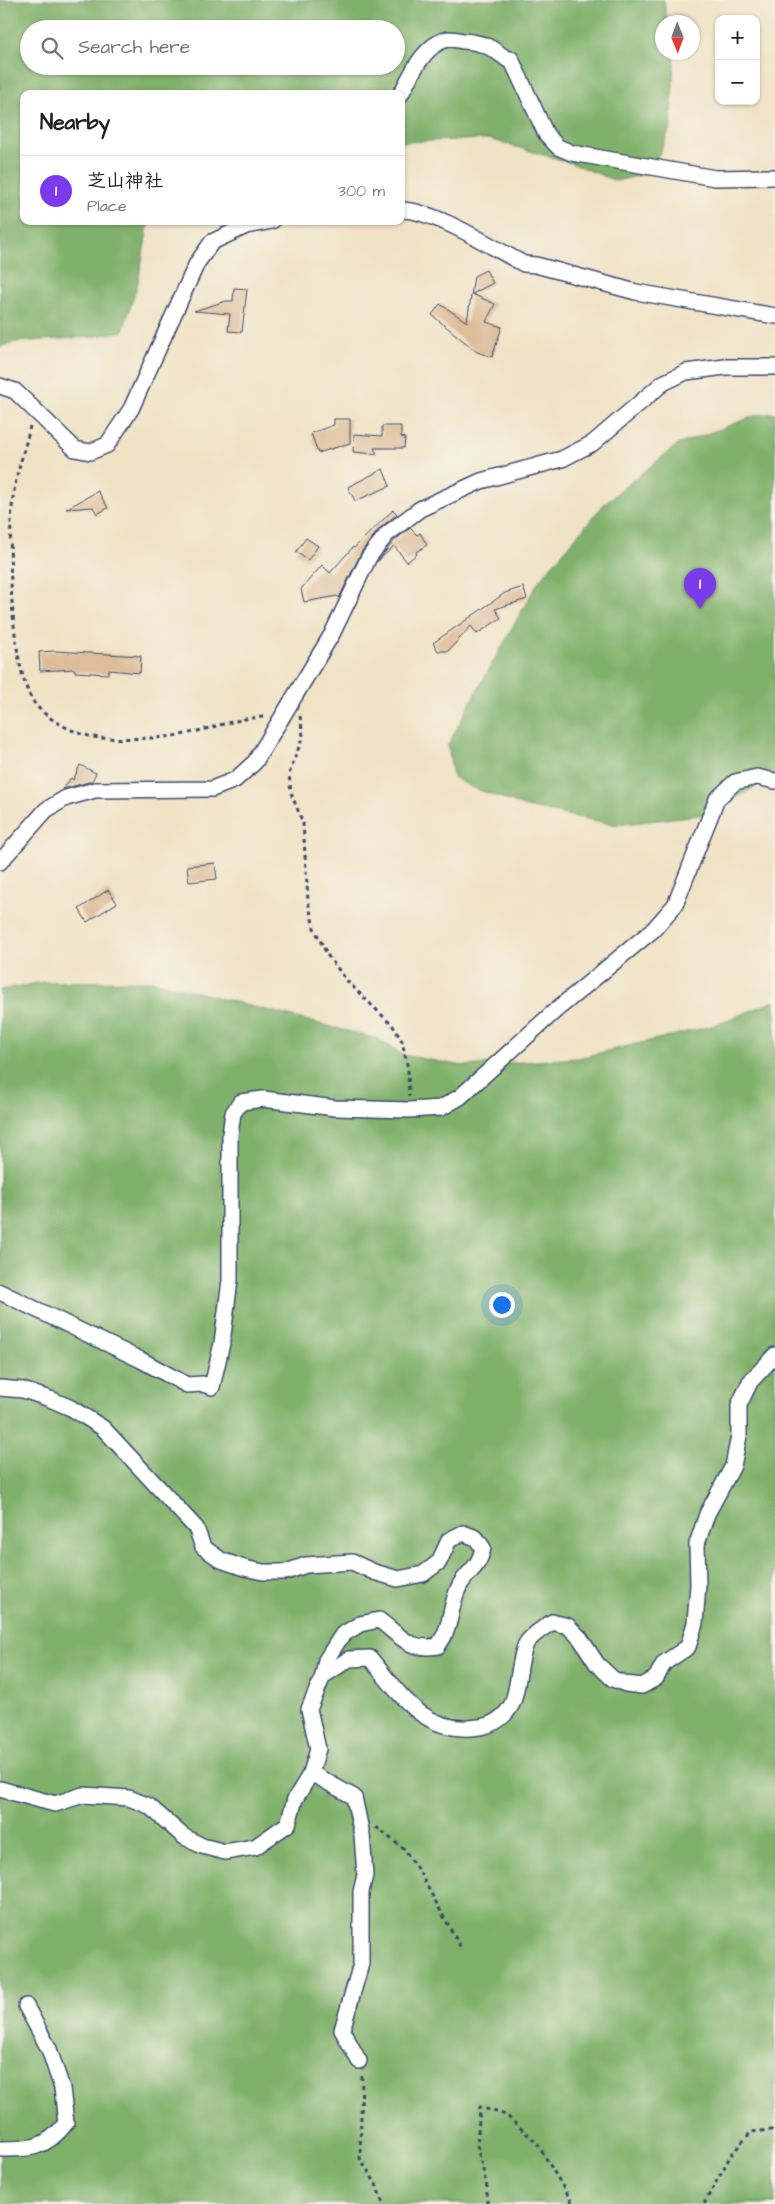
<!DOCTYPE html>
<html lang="en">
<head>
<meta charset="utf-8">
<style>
	body { margin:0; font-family:"Architects Daughter","Klee One",sans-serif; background:#f6f6f6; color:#202124 }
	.controls { position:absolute; right:15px; top:15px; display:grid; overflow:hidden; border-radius:10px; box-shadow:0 1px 4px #0004 }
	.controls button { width:45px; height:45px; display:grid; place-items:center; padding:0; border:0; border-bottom:1px solid #e0e0e0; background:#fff; color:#202124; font:25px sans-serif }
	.compass { position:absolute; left:655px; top:15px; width:45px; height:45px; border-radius:50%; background:#fff; box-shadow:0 1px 4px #0004; rotate:179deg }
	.you { position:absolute; left:501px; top:1304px; width:18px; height:18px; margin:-12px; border:4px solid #fff; border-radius:50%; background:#1a73e8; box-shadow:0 0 0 8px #1a73e833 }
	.badge { display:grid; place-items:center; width:32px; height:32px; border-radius:50%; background:#7c3aed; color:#fff; font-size:16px; font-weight:700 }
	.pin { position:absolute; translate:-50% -41px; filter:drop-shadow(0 1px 2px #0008) }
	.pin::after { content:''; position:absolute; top:26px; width:18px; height:15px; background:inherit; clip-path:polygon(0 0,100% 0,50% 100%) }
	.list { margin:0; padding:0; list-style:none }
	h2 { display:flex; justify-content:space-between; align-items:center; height:65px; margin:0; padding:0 20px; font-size:21px }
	h2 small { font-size:16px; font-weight:400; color:#757577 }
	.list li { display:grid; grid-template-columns:32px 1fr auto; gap:15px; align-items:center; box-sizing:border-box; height:70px; padding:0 20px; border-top:1px solid #e0e0e0 }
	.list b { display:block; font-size:19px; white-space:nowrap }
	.list p { margin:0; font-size:16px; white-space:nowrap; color:#757577 }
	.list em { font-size:16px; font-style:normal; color:#757577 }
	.icon { flex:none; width:28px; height:28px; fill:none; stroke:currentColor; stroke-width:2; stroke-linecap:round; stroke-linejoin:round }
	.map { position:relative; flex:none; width:775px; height:2204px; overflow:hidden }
	.search { position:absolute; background:#fff; box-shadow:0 1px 4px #0004; left:20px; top:20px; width:385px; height:55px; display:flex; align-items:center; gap:12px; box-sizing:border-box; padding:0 18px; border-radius:28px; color:#757577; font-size:19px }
	.panel { position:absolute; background:#fff; box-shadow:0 1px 4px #0004; left:20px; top:90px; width:385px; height:135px; border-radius:10px }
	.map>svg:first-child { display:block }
	.forest { fill:#80b16b; stroke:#4e7064; fill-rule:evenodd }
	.building { fill:#debd9a }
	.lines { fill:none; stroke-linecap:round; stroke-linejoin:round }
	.street-casing { stroke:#3b4a6d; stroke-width:18 }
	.path { stroke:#3b4a6d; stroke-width:3; stroke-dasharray:4 4; stroke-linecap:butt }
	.street { stroke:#fff; stroke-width:15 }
</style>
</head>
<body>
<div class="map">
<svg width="775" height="2204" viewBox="0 0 775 2204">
	<rect width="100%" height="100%" fill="#f7f3e8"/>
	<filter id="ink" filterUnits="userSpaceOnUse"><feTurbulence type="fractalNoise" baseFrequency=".02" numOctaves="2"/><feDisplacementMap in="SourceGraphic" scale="10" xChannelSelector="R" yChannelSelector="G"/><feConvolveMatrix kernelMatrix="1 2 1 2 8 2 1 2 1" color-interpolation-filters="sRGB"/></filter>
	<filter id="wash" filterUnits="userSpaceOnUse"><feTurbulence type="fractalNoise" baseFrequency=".0096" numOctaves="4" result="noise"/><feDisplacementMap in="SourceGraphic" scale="20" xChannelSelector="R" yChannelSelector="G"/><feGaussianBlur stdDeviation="1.12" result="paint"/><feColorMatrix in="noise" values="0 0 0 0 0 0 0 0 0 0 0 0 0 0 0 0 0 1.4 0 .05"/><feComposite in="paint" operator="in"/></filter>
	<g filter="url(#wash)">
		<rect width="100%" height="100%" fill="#f0e2c5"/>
		<!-- forest -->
		<g class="forest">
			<path d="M0,0H664L667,22H662V52L673,53L674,63L671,126L651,173L616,181L571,163L489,139L401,142V94H24V221H149L138,282L123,331L92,337L15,342L0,347ZM29,29H396V66H29Z"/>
			<path d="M775,413V774L713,813L617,825L526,807L471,787L453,777L448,745L473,698L538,582L606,502L677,445L757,415Z"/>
			<path d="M154,981L378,1039L403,1055L463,1066L578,1058L712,1026L775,1001V2204H0V990L43,982Z"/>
		</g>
		<g id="blocks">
			<!-- building -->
			<g class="building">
				<path d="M486,270L493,283L472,294L495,304L486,322L502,327L492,357L477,352L432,315L440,304L467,322L474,276Z"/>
				<path d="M234,288L247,289L242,332L228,331L230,314L194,311L226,301H233Z"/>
				<path d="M334,419H350V443L318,453L311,433L334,425Z"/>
				<path d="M382,426H401V437L405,438L404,448H374L377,454L353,452L354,434L382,436Z"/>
				<path d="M383,469L390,486L355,501L348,487Z"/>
				<path d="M98,491L108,508L97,514L93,507L66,509Z"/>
				<path d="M393,510L397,514L380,528L362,551L339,598L337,596L304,602L301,589L322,565L330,573L353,547L354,548Z"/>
				<path d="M410,528L417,535L420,533L427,545L416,552L417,554L407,562L394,546L377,562L394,541Z"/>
				<path d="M306,538L318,546L308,560L296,552Z"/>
				<path d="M523,587L527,599L495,609L501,618L477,634L471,626L448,651H438L433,643L505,593Z"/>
				<path d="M55,651L141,656L140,673L109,670L108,674L75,672V669L40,671L39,652Z"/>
				<path d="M80,765L96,773L92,781L63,789L71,778L73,780Z"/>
				<path d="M215,863L217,879L189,882L187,866Z"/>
				<path d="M108,890L117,903L87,922L79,909Z"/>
			</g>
		</g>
	</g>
	<g filter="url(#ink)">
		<use href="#blocks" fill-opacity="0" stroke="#3b4a6d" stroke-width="1"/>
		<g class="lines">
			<defs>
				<g id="street">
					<path d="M401,94C411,75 424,44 448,39C452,39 459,40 463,41C483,42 493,48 508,60L511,59L546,134L558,147L572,153L715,178L775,177"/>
					<path d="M401,210C435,210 493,248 524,264L536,265L636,292L775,316"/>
					<path d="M0,386L15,391L75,449L90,452L107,445L131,409L197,263L212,242L246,226L272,221"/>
					<path d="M0,862L46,810L66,798L95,790L212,789L235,780L255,762L332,634L369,557L387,534L420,509L481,481L562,459L593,443L663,383L686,372L725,367H775"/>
					<path d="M0,1292L141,1360L187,1385L203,1384L212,1387L222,1343L230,1280V1134L233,1113L241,1102L263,1099L335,1108L409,1110L441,1108L460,1097L556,1010L653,930L675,905L717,799L735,782L757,777L775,781"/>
					<path d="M0,1388L23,1390L50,1399L71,1408L103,1428L196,1528L203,1547L221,1560L244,1568L263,1572H286L306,1565L352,1562L374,1572L398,1579L423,1574L439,1562L449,1540L463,1533L476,1538L483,1548C478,1571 467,1570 459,1587C449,1607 453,1625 438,1646C408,1651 401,1636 379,1620L360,1624L342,1635L326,1660L323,1676L309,1709L318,1749L311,1773L295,1799L288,1824L255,1847L225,1852L202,1846L183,1836L149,1806L129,1798L83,1795L55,1804L0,1789"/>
					<path d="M323,1676L349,1659L370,1658C399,1693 425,1736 479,1727C493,1725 505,1717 512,1704C519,1687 519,1658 526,1644C531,1635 544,1628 552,1622L568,1626L580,1638L597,1664L613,1679L626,1684L642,1686L656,1678L664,1663L688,1647L695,1623L698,1585L697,1544L707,1514L733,1466L739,1436V1405L750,1382L775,1355"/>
					<path d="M311,1773L354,1797L362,1835L365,1875L361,1892V1964L342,2030L359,2061"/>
					<path d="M0,2149C31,2149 46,2149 66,2123L62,2088L49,2049L26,2006"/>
				</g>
			</defs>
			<!-- street casing -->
			<use href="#street" class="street-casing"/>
			<!-- path -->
			<g class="path">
				<path d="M30,426C26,446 19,465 15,485C6,529 9,665 33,701C44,719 80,737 101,738C121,739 153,739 173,736C204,732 233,718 265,717"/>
				<path d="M300,716L303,736L289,774L291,793L303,823L308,901L314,928L328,956L348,982L393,1026L402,1041L408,1069L409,1096"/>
				<path d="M376,1827L404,1849L420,1873L462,1950"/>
				<path d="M362,2076L360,2158L376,2184L383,2204"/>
				<path d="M487,2204V2187L477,2145L480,2107L506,2115L537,2143L573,2204"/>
				<path d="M704,2204L731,2155L751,2132L772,2130L775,2133"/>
			</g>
			<!-- street -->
			<use href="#street" class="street"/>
		</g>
	</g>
</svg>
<div class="controls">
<button>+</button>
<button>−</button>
</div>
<svg class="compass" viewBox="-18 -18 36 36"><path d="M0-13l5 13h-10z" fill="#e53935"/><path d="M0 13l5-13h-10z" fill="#757577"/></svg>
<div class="you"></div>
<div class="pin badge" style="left:700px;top:609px">1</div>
<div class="search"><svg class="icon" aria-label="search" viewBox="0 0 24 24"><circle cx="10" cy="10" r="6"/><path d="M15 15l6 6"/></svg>Search here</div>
<section class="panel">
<h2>Nearby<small></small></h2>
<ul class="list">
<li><span class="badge">1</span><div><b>芝山神社</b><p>Place</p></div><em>300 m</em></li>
</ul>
</section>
</div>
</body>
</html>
